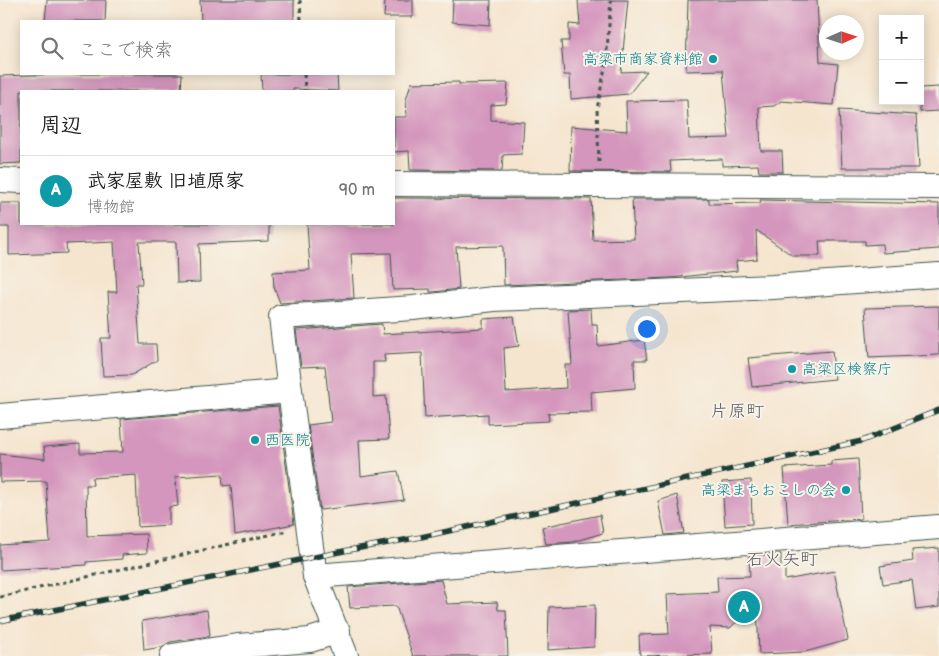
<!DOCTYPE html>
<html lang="ja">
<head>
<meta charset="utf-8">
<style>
	body { margin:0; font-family:"Balsamiq Sans","Klee One",sans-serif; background:#f6f6f6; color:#202124 }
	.controls { position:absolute; right:15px; top:15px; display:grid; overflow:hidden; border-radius:0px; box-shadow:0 2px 12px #0003 }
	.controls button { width:45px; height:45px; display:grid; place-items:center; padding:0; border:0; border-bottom:1px solid #e0e0e0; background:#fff; color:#202124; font:25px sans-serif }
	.compass { position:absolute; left:819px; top:15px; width:45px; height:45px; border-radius:50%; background:#fff; box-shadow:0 2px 12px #0003; rotate:87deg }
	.you { position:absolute; left:646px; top:328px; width:18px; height:18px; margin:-12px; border:4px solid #fff; border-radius:50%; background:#1a73e8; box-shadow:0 0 0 8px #1a73e833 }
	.badge { display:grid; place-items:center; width:32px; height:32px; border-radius:50%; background:#db2777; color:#fff; font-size:16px; font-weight:700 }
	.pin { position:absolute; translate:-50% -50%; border:2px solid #fff; box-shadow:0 1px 5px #0006 }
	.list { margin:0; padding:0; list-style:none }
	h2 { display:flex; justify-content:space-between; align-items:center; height:65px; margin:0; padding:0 20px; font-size:21px }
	h2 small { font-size:16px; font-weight:400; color:#757577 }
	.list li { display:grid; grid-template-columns:32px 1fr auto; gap:15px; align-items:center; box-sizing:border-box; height:70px; padding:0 20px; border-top:1px solid #e0e0e0 }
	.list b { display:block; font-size:19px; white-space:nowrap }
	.list p { margin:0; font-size:16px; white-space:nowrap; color:#757577 }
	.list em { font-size:16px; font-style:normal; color:#757577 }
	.icon { flex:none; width:28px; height:28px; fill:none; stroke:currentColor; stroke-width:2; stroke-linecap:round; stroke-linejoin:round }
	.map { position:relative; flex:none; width:939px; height:656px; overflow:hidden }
	.search { position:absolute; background:#fff; box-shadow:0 2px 12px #0003; left:20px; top:20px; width:375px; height:55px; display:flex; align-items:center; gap:12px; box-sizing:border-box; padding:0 18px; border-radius:0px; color:#757577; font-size:19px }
	.panel { position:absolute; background:#fff; box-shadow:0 2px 12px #0003; left:20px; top:90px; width:375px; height:135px; border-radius:0px }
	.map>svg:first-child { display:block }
	.building { fill:#d496bd }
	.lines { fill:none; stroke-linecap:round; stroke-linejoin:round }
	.street-casing { stroke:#3f564b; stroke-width:26 }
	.path { stroke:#3f564b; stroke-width:3; stroke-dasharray:4 4; stroke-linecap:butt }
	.street { stroke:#fff; stroke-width:24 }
	.rail-casing { stroke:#1f3d34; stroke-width:5.5 }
	.rail { stroke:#f7f3e8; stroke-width:4; stroke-dasharray:11; stroke-linecap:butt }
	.culture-dot { fill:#0f9aa8; stroke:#f7f3e8; stroke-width:2 }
	.labels { text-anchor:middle; stroke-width:4; stroke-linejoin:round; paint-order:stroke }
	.culture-label { font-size:15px; fill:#0d838f; stroke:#f7f3e8; text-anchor:end }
	.quarter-label { font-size:18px; fill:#5e5c64; stroke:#f7f3e8 }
</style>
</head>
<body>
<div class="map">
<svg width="939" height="656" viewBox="0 0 939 656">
	<rect width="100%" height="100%" fill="#f7f3e8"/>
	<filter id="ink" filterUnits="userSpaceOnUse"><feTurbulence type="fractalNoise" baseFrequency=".02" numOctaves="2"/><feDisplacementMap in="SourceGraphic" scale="10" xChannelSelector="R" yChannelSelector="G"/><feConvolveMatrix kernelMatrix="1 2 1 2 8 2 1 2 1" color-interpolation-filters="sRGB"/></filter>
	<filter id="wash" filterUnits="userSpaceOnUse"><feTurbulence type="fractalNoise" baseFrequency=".0096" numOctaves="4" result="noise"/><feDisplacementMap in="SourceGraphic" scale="20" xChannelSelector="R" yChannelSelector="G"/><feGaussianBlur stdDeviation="1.12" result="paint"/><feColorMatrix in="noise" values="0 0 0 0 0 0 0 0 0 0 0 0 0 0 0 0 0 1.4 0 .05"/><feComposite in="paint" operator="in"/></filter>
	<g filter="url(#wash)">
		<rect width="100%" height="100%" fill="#f5e5cf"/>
		<g id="blocks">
			<!-- building -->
			<g class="building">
				<path d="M47,0H106L105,21H45Z"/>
				<path d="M200,0H294V21H201Z"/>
				<path d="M385,0H413V17H384Z"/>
				<path d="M453,0H491L490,25L452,22Z"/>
				<path d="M578,0H628L621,72L647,71L629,94L571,99L570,75H564L561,41H569V24L580,25Z"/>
				<path d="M688,0H817L820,62L838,64L834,105L781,101L774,106L759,107L761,151H782L783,172H759L758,165L722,166V159L670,161L671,172L570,171L571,126L627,131L626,101L687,100L689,139L729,138L723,70L686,71Z"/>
				<path d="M63,74H182L181,91H21V163L0,164V76Z"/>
				<path d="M261,74H337L338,91L293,89V91H262Z"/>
				<path d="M459,82V84L508,83L506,104L491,105V120L524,122L522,154L503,155L502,171L410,170L409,151L394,152V117H407L406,100L411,83Z"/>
				<path d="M939,87V111L920,112V88Z"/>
				<path d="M839,110L916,115L919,168H842Z"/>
				<path d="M394,198L591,199L593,240L634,239L632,199H709V204L761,203L760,200L939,204V249L883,253L882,244L865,245V241H819L820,256H793L756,230L757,259L736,261L737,271L670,278L504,285L503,246L456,247L459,289L433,292H430V289L393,290L391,253L351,254L354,298L280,303L274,287L273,272L310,270L307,224H394Z"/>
				<path d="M0,203H21V224H269V241L199,244L200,282L177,283L176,242H139L142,284H136L140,344H156L157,360L132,375L103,376L101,338H111L108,292H117L114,242L66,244L67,253L9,255V227H0Z"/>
				<path d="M939,306V355L869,358L865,308Z"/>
				<path d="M591,309L592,324H597L598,346L644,340L647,360H634L635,388L591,392L592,412L548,413L549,421L488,424V414L425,418L422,353L384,355L385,362H373V397L386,396L389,439L359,440L361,476L398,471L404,500L320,510L308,425L331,422L325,366L301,367L296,330L382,324L383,334L483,328V319L514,317L519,346L504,348L506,392L566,388L565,365H572L568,310Z"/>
				<path d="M832,351L835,379L752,387L748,358Z"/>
				<path d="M278,406L294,524L235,535L231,485L223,486L222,474L175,477L178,506L169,507V525L138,527L136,475L92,478L93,485H86L87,536L146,534L147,553L122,555V559L86,562V565L0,570V545L50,542L46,481L0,482V454L45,459L44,447L80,444V453L123,452L121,419Z"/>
				<path d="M858,459L861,519L788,524L784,468L831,465V461Z"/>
				<path d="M751,480L752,524L725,526L722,482Z"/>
				<path d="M677,495L684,533L665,535L658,501Z"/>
				<path d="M600,515L603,533L572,542L546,544L542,527Z"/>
				<path d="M939,548V607L916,610L912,580L883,584L880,566L913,561L912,550Z"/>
				<path d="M781,554V568H785V580L834,571L848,640L805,652L759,654L757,603L730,628L710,627L712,654L640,656L639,635L669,634L667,594L718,592L717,577L750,576L749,556Z"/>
				<path d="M441,580L447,604L497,602L498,610H506L508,656H413L396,606L350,608L348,587Z"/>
				<path d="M595,605L594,647L548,650L549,607Z"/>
				<path d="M207,610L210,636L170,642L162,647L144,650L142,621Z"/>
			</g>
		</g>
	</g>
	<g filter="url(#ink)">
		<use href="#blocks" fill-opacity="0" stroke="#3f564b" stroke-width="1"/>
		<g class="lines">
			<defs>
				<g id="street">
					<path d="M0,180L21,181"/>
					<path d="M394,184L939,187"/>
					<path d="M290,391L281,317L413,308L494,299L773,287L939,275"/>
					<path d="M0,416L290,391L315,576L346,656"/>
					<path d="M315,576L939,527"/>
					<path d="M172,656L238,646L310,640L338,631"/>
				</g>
			</defs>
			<!-- street casing -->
			<use href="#street" class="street-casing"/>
			<!-- path -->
			<g class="path">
				<path d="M300,0L301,21"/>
				<path d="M304,74L305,91"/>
				<path d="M599,162L597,109L606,62L611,0"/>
				<path d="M0,597L286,531"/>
			</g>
			<!-- street -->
			<use href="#street" class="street"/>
			<defs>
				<path id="rail" d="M0,621L349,550L421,537L862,441L939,410"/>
			</defs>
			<!-- rail casing -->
			<use href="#rail" class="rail-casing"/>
			<!-- rail -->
			<use href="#rail" class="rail"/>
		</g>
	</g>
	<!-- markers -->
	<g class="culture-dot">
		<circle cx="713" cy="59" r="5"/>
		<circle cx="792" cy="369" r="5"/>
		<circle cx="255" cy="440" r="5"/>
		<circle cx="846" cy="490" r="5"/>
	</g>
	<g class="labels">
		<!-- culture labels -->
		<g class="culture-label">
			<text x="703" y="64">高梁市商家資料館</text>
			<text x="802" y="374" text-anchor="start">高梁区検察庁</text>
			<text x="265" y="445" text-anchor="start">西医院</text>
			<text x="836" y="495">高梁まちおこしの会</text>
		</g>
		<!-- quarter labels -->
		<g class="quarter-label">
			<text x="737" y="417">片原町</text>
			<text x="782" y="565">石火矢町</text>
		</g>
	</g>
</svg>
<div class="controls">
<button>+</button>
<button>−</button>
</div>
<svg class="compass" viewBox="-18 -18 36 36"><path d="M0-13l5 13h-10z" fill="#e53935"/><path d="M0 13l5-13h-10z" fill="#757577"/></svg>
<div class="you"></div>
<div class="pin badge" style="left:744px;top:607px;background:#0f9aa8">A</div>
<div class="search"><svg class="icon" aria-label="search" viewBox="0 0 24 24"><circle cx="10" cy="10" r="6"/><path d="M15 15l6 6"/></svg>ここで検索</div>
<section class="panel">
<h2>周辺<small></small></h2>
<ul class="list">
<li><span class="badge" style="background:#0f9aa8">A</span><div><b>武家屋敷 旧埴原家</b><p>博物館</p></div><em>90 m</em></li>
</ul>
</section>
</div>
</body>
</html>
